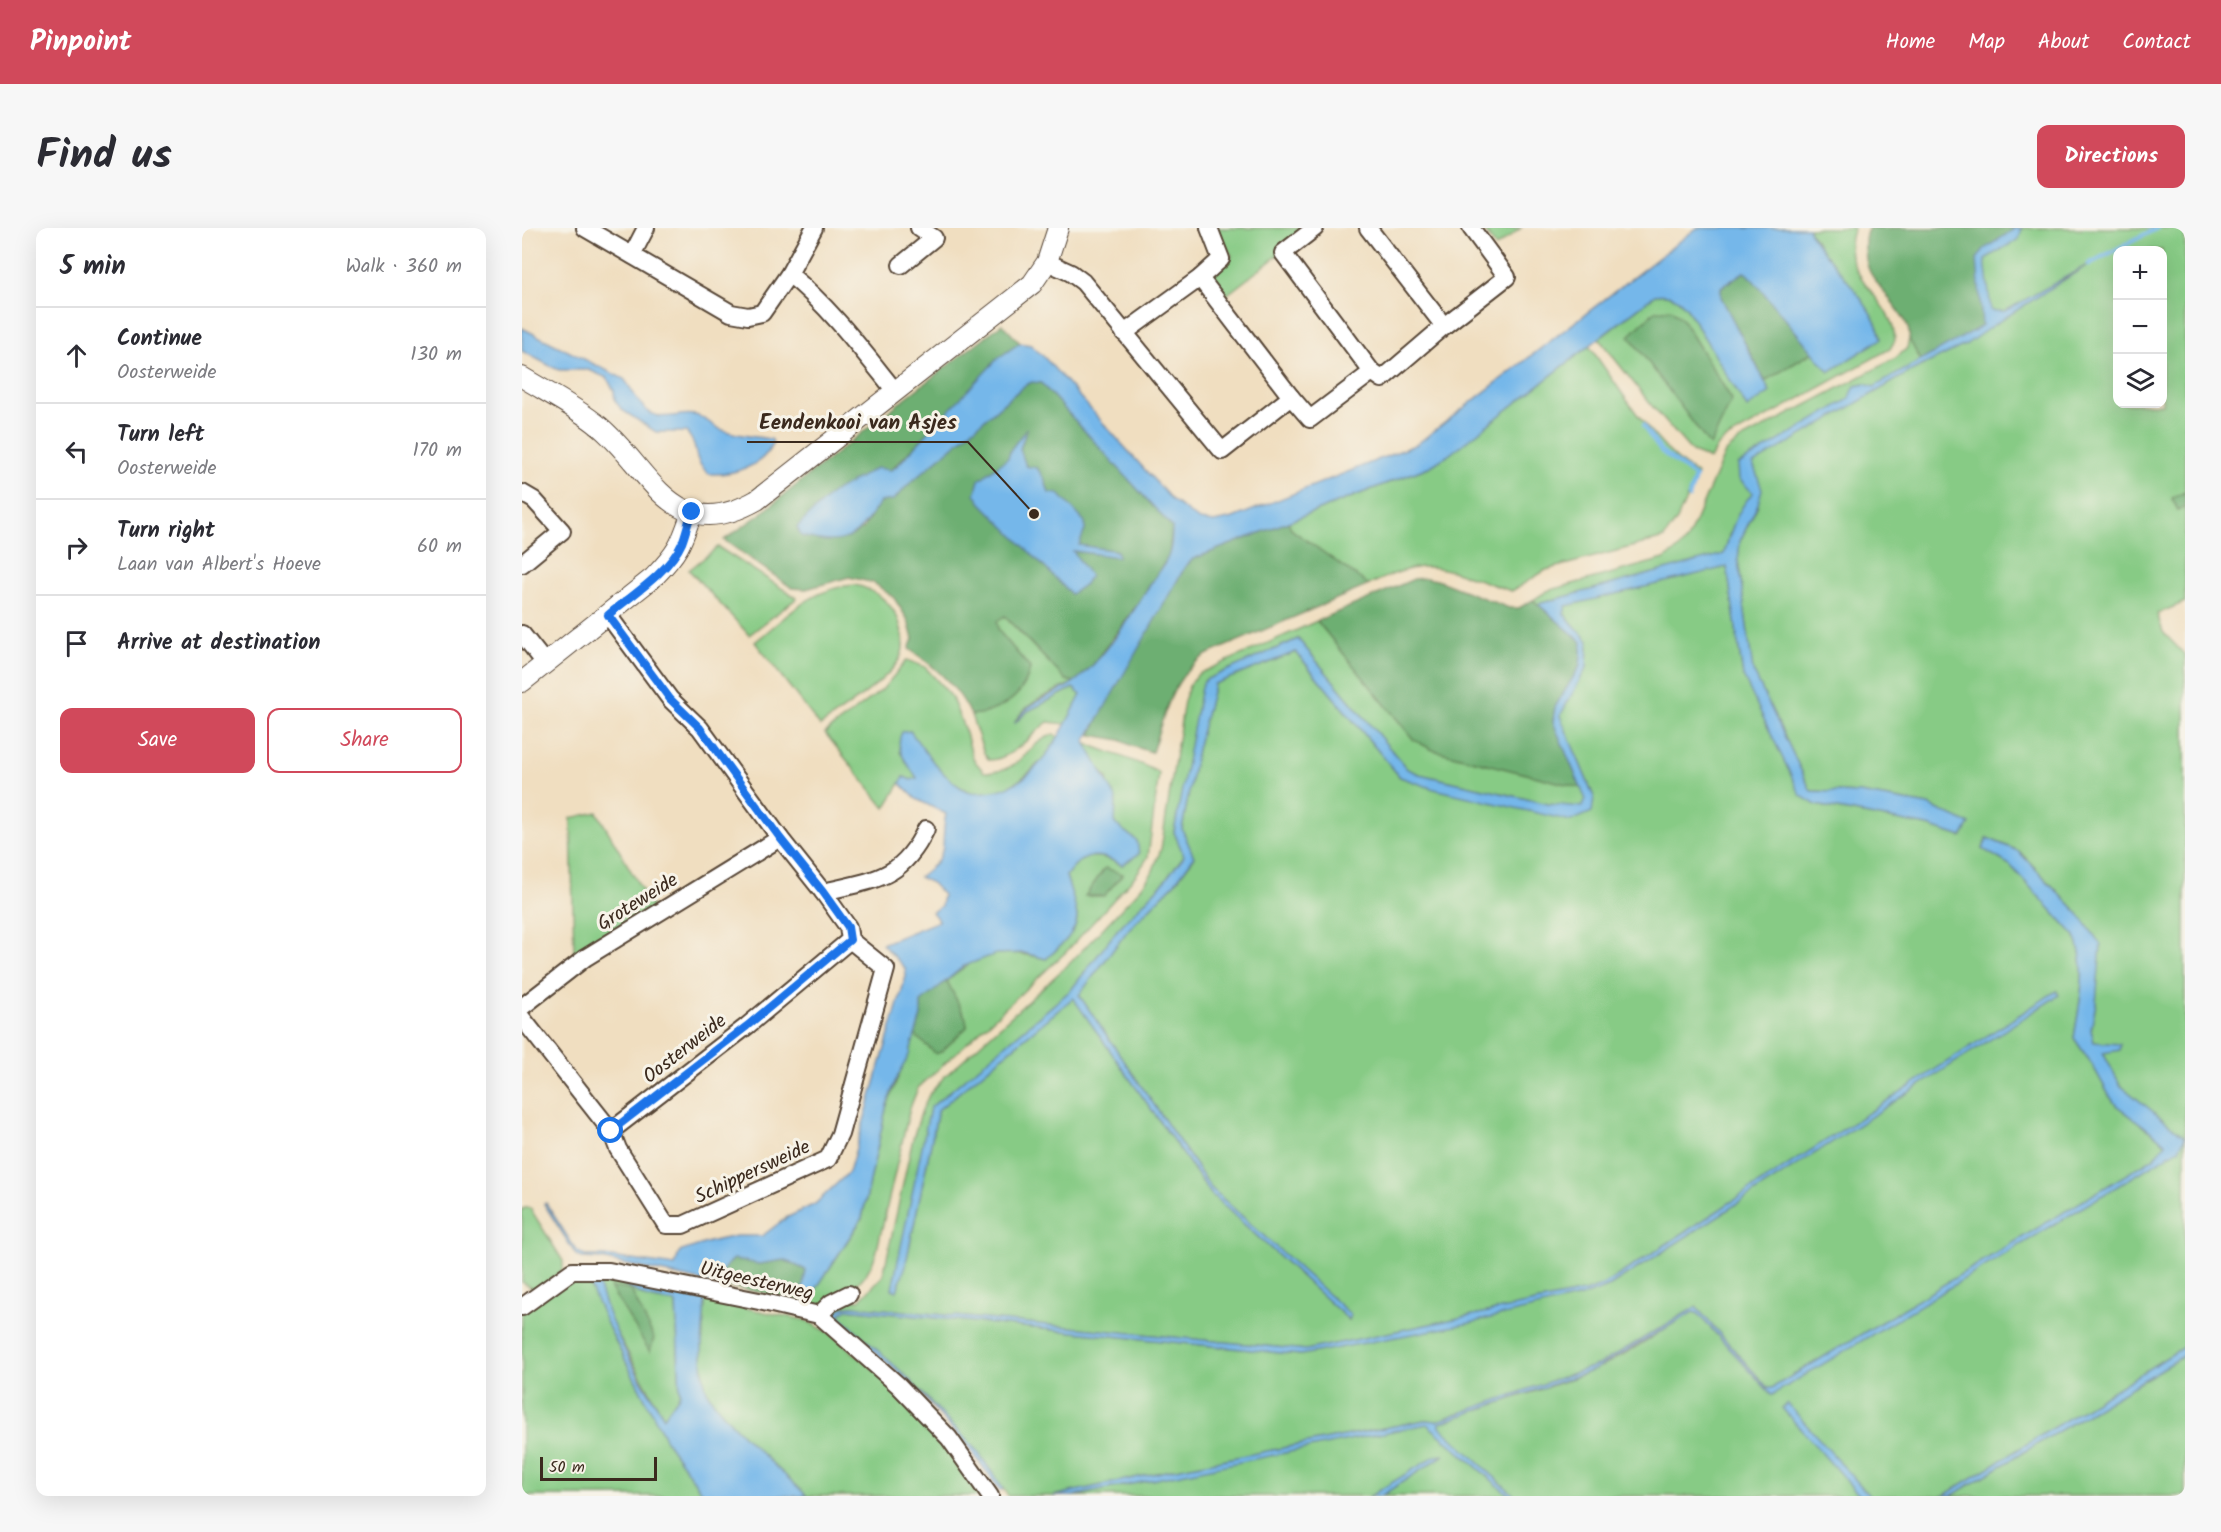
<!DOCTYPE html>
<html lang="en">
<head>
<meta charset="utf-8">
<style>
	body { margin:0; font-family:Kalam,sans-serif; background:#f7f7f7; color:#2b2b33 }
	.controls { position:absolute; right:18px; top:18px; display:grid; overflow:hidden; border-radius:12px; box-shadow:0 6px 24px #0002 }
	.controls button { width:54px; height:54px; display:grid; place-items:center; padding:0; border:0; border-bottom:2px solid #e1e1e2; background:#fff; color:#2b2b33; font:30px sans-serif }
	.scale { position:absolute; left:18px; bottom:15px; width:117px; box-sizing:border-box; padding-left:6px; border:3px solid #3b2a1e; border-top:0; font-size:16px; line-height:21px; white-space:nowrap; color:#3b2a1e; -webkit-text-stroke:4px #f7f3e8; paint-order:stroke }
	.stop { position:absolute; width:18px; height:18px; margin:-14px; border:4px solid #1a73e8; border-radius:50%; background:#fff }
	.stop.end { background:#1a73e8; border-color:#fff; box-shadow:0 2px 6px #0008 }
	.list { margin:0; padding:0; list-style:none }
	h2 { display:flex; justify-content:space-between; align-items:center; height:78px; margin:0; padding:0 24px; font-size:26px }
	h2 small { font-size:20px; font-weight:400; color:#7c7c81 }
	.list li { display:grid; grid-template-columns:39px 1fr auto; gap:18px; align-items:center; box-sizing:border-box; height:96px; padding:0 24px; border-top:2px solid #e1e1e2 }
	.list b { display:block; font-size:22px; white-space:nowrap }
	.list p { margin:0; font-size:20px; white-space:nowrap; color:#7c7c81 }
	.list em { font-size:20px; font-style:normal; color:#7c7c81 }
	.actions { display:flex; gap:12px; padding:18px 24px }
	.actions a { flex:1; padding:14px 0; border:2px solid #d1495b; border-radius:12px; text-align:center; font-size:21px; color:#d1495b }
	.actions .main { background:#d1495b; color:#fff }
	.icon { flex:none; width:33px; height:33px; fill:none; stroke:currentColor; stroke-width:2; stroke-linecap:round; stroke-linejoin:round }
	.map { position:relative; flex:none; width:1663px; height:1268px; overflow:hidden; border-radius:12px }
	header { display:flex; align-items:center; gap:36px; box-sizing:border-box; height:84px; padding:0 30px; background:#d1495b; color:#fff }
	header strong { font-size:28px }
	nav { display:flex; gap:33px; margin-inline-start:auto; font-size:21px }
	.intro { display:flex; align-items:center; justify-content:space-between; box-sizing:border-box; height:144px; padding:0 36px }
	h1 { margin:0; font-size:42px }
	.button { padding:15px 27px; border-radius:12px; background:#d1495b; color:#fff; font-size:21px; font-weight:700 }
	main { display:flex; gap:36px; padding:0 36px }
	aside { flex:1; background:#fff; border-radius:12px; box-shadow:0 6px 24px #0002 }
	.map>svg:first-child { display:block }
	.green { fill:#87cb85; stroke:#617a52; stroke-width:1.5; fill-rule:evenodd }
	.forest { fill:#6daf72; stroke:#546c48; stroke-width:1.5; fill-rule:evenodd }
	.water { fill:#75b7ea; stroke:#587084; stroke-width:1.5 }
	.lines { fill:none; stroke-linecap:round; stroke-linejoin:round }
	.stream { stroke:#75b7ea; stroke-width:4.5 }
	.minor-casing { stroke:#564536; stroke-width:20 }
	.tertiary-casing { stroke:#564536; stroke-width:22 }
	.minor { stroke:#fff; stroke-width:16 }
	.tertiary { stroke:#fff; stroke-width:20 }
	.route { stroke:#1a73e8; stroke-width:8 }
	.labels { text-anchor:middle; stroke-width:6; stroke-linejoin:round; paint-order:stroke }
	.street-label { font-size:20px; fill:#3b2a1e; stroke:#f7f3e8 }
	.leader { fill:none; stroke:#3b2a1e; stroke-width:2 }
	.callout-dot { fill:#3b2a1e; stroke:#f7f3e8; stroke-width:2 }
	.callout-label { font-size:21px; text-anchor:middle; font-weight:bold; fill:#3b2a1e; stroke:#f7f3e8; stroke-width:6; stroke-linejoin:round; paint-order:stroke }
</style>
</head>
<body>
<header>
<strong>Pinpoint</strong>
<nav><a>Home</a><a>Map</a><a>About</a><a>Contact</a></nav>
</header>
<div class="intro"><h1>Find us</h1><a class="button">Directions</a></div>
<main>
<aside>
<h2>5 min<small>Walk · 360 m</small></h2>
<ul class="list">
<li><svg class="icon" aria-label="ahead" viewBox="0 0 24 24"><path d="M12 20V5M6 11l6-6 6 6"/></svg><div><b>Continue</b><p>Oosterweide</p></div><em>130 m</em></li>
<li><svg class="icon" aria-label="left" viewBox="0 0 24 24"><path d="M17 20v-9H6M10 6l-5 5 5 5"/></svg><div><b>Turn left</b><p>Oosterweide</p></div><em>170 m</em></li>
<li><svg class="icon" aria-label="right" viewBox="0 0 24 24"><path d="M7 20v-9h11M14 6l5 5-5 5"/></svg><div><b>Turn right</b><p>Laan van Albert's Hoeve</p></div><em>60 m</em></li>
<li><svg class="icon" aria-label="arrive" viewBox="0 0 24 24"><path d="M6 21V4h12l-3 4 3 4H6"/></svg><div><b>Arrive at destination</b></div></li>
</ul>
<div class="actions"><a class="main">Save</a><a>Share</a></div>
</aside>
<div class="map">
<svg width="1663" height="1268" viewBox="0 0 1663 1268">
	<rect width="100%" height="100%" fill="#f7f3e8"/>
	<filter id="ink" filterUnits="userSpaceOnUse"><feTurbulence type="fractalNoise" baseFrequency=".0167" numOctaves="2"/><feDisplacementMap in="SourceGraphic" scale="12" xChannelSelector="R" yChannelSelector="G"/><feConvolveMatrix kernelMatrix="1 2 1 2 8 2 1 2 1" color-interpolation-filters="sRGB"/></filter>
	<filter id="wash" filterUnits="userSpaceOnUse"><feTurbulence type="fractalNoise" baseFrequency=".008" numOctaves="4" result="noise"/><feDisplacementMap in="SourceGraphic" scale="24" xChannelSelector="R" yChannelSelector="G"/><feGaussianBlur stdDeviation="1.35" result="paint"/><feColorMatrix in="noise" values="0 0 0 0 0 0 0 0 0 0 0 0 0 0 0 0 0 1.4 0 .05"/><feComposite in="paint" operator="in"/></filter>
	<g filter="url(#wash)">
		<rect width="100%" height="100%" fill="#f0dec0"/>
		<!-- green -->
		<g class="green">
			<path d="M695,0H791L702,69L686,48L710,28L694,4Z"/>
			<path d="M960,0H999L974,19Z"/>
			<path d="M1288,0H1332C1315,40 1356,62 1369,94C1372,100 1372,106 1373,112L1368,121L1204,211L1196,218L1188,231L1170,224L1130,178L1077,111L1133,67C1148,65 1154,69 1164,79L1225,179L1248,164L1243,153L1291,124L1307,144L1296,16L1287,3ZM1149,81L1160,91L1210,172Z"/>
			<path d="M1499,0H1663V264L1650,271L1656,282L1663,279V374L1635,386L1641,404L1663,427V1118L1421,1268H1348L1265,1176L1261,1180L1338,1268H993L917,1199L918,1195C969,1176 1021,1163 1071,1142C1105,1128 1138,1102 1171,1084L1175,1085L1250,1166L1657,921L1662,909L1599,858L1581,825L1572,814L1569,802L1574,775L1557,686L1497,623L1465,610L1461,621L1488,637L1553,708C1567,740 1557,777 1552,810L1571,838L1587,867L1594,877L1645,916L1632,930L1250,1160H1246L1174,1079L1078,1136L915,1193L903,1192L644,1243L531,1268H486L456,1224L384,1148L316,1087L324,1081L779,1127L1062,1068L1088,1058L1536,767L1535,763L1083,1056L1066,1063L784,1122L330,1078H323L312,1089L305,1088L324,1072H337L361,1048L391,910L400,882L407,867L422,849L549,734L619,660L630,645L639,621L662,473L667,458L676,446L795,393L892,512L911,522L1059,560L1065,572L1060,580L1026,576L897,546L885,541L776,411L683,452L652,604L662,628L640,656L596,701L549,762L408,880L383,1040L416,882L551,770L689,966L827,1092L828,1087L689,960L557,767L606,702L652,656L672,630L660,601L675,521L692,456L774,424L878,549L1049,592L1072,569L1038,488L1065,439L1066,413L1042,386L1044,378L1205,338L1221,448L1294,577L1406,598L1440,609L1447,596L1406,577L1338,565L1289,563L1231,443L1216,332L1218,313L1236,277L1207,307L1203,326L1016,376L1011,372L1025,363L1142,331L1154,323L1165,312L1203,225L1218,212L1374,130L1385,120L1387,111L1399,133L1462,25ZM1596,22H1640V176H1596Z"/>
			<path d="M1067,118C1097,159 1132,220 1175,246L1155,292L1142,310L1024,342L990,363C967,356 928,339 904,339C885,339 864,349 847,357L770,302L766,294L909,238L928,226Z"/>
			<path d="M196,319L275,370L227,407L167,342Z"/>
			<path d="M333,357C350,361 364,370 373,385C379,395 383,414 380,425C374,448 318,483 298,498L233,414C264,389 290,359 333,357Z"/>
			<path d="M482,388L540,448L544,452L553,454C533,464 504,473 493,494L506,483L551,460L559,467L544,496L526,494C508,507 490,532 467,532L462,525L449,487L465,485L508,440L476,402L475,394Z"/>
			<path d="M385,432L403,439L429,468L444,505L451,531L462,544C504,544 501,517 532,506L536,509C521,537 477,580 442,561C419,550 402,523 388,503L378,524L395,550L389,552L382,549L363,580L303,505L360,462Z"/>
			<path d="M563,515C587,525 615,532 637,545L626,629L614,647L544,724L396,860L388,880L354,1026C343,1059 319,1067 291,1083L270,1076C276,1069 279,1070 287,1072L340,991L364,880L393,807L414,825L420,823L445,799L444,791L425,753C458,723 482,720 524,731C535,721 554,706 555,690C555,679 547,659 544,648C559,625 576,624 600,637L615,613L593,596L585,550L576,539Z"/>
			<path d="M75,584L131,681L52,729L49,590Z"/>
			<path d="M2,980H8L41,1033V1041L15,1063L0,1054V982Z"/>
			<path d="M81,1046L126,1070L154,1075L158,1166L142,1189L86,1089L76,1056L87,1100L146,1216L183,1268H0V1085L46,1052Z"/>
			<path d="M183,1072L283,1092L308,1105L382,1167L466,1268H285C263,1246 192,1186 184,1160C176,1132 182,1100 183,1072Z"/>
			<path d="M1663,1127V1268H1429Z"/>
			<path d="M905,1196L988,1268H551L864,1203Z"/>
		</g>
		<!-- forest -->
		<g class="forest">
			<path d="M1347,0H1499L1462,25L1467,96L1399,133L1387,111C1391,90 1355,61 1347,42C1344,35 1343,26 1343,18C1343,11 1343,6 1347,0Z"/>
			<path d="M1222,44L1227,47L1291,124L1243,153L1199,69V59Z"/>
			<path d="M1149,81L1160,91L1210,172L1188,218L1107,108L1133,83Z"/>
			<path d="M480,96L498,115L476,130L428,183L369,242L329,308L341,301L358,274L371,272L388,255L502,158L510,154L519,155L650,299L647,328L605,391L570,438L553,454L544,452L540,448L483,388L475,393L476,402L508,440C503,469 476,485 449,487C437,460 411,437 387,421L391,411L386,392L372,370L352,355L327,349L284,361L270,360L202,312L237,287L382,171ZM504,202L498,222L504,239L522,250L527,265L563,302L556,317L595,323V328L550,323L563,356L552,364L458,252L486,230L489,221Z"/>
			<path d="M1663,264V279L1656,282L1650,270Z"/>
			<path d="M766,294L770,302L847,357L688,425C651,443 642,488 630,524L610,518L598,512L569,507L582,478L663,339L671,331Z"/>
			<path d="M904,350L915,352L987,380H997L1011,372L1060,414L1058,438L1033,479L1031,494L1059,560L911,522L892,512L795,393L892,351Z"/>
			<path d="M583,640L601,646L582,668H563Z"/>
			<path d="M425,753L444,791L445,799L420,823L414,826L393,807L399,788V774L409,763Z"/>
			<path d="M212,1031L237,1036L262,1032L284,1042L280,1069L274,1071L197,1057L196,1051L201,1041Z"/>
			<path d="M88,1059L109,1062L132,1110L128,1124Z"/>
		</g>
		<!-- water -->
		<g class="water">
			<path d="M1175,0H1286C1289,10 1298,19 1305,28C1321,47 1356,87 1359,111L1307,144L1227,47L1222,44L1199,59V69L1248,164L1225,180L1164,79C1154,69 1148,65 1133,67L928,226L909,238L671,331L663,339L563,514L594,570L593,596L615,613L617,626L600,637C576,623 559,625 544,648C547,659 555,679 555,690C554,706 535,721 524,731L502,725L474,726L442,738L399,774V788L387,827L373,854L364,880L340,990L287,1072L279,1069L284,1042L262,1032L237,1036L212,1031C204,1038 195,1045 197,1057L79,1031L60,1030L54,1027L22,976L24,975L54,1022L63,1028H82L153,1038L157,1024L187,1014L214,1008H240L264,990L293,976L327,944L384,748L383,740L360,716L417,693L410,684L419,678L421,667L410,655L397,649C431,625 417,620 424,586L394,571L378,555L382,549L389,552L395,550C386,536 371,521 380,504L388,503C403,523 418,547 441,561C447,565 455,565 463,564C515,561 538,506 559,467L551,460L506,483L492,496C509,469 532,470 555,452C585,428 609,386 630,354C636,345 644,336 647,326C650,317 650,308 650,299L519,155L510,154L502,158L388,255L371,272L358,274C334,311 324,320 279,308L275,299L310,265L354,240L369,242L375,238L476,130L498,115L509,117L522,129L650,272L677,292L692,294L711,290L895,216Z"/>
			<path d="M1490,0H1500L1497,11L1463,31L1469,83H1483L1567,36L1473,96L1443,117L1391,142L1231,236L1240,261L1236,276L1218,313L1216,332L1231,443L1289,563L1338,565L1406,577L1448,596L1440,609L1406,598L1294,577L1279,568L1221,448L1205,339L1044,378L1042,386L1066,413L1065,439L1038,488L1072,569L1070,584L1049,593L912,561L878,549L774,424L692,456L675,521L660,601L672,629L652,656L606,702L557,767L689,960L829,1087L827,1092L689,966L551,770L416,882L383,1040L375,1063L370,1061L408,880L549,762L596,701L640,656L662,628L652,604L679,459L683,452L776,411L885,541L897,546L1026,576L1060,579L1064,572L1031,494L1033,479L1058,438L1060,414L1016,376L1202,326C1208,305 1215,281 1231,265L1217,251L1216,237L1327,171L1333,158L1343,156L1352,159L1460,98L1455,31L1462,21L1491,2Z"/>
			<path d="M0,100L102,151C111,162 115,176 127,184C143,194 157,184 173,187C183,189 189,197 198,201C214,208 231,208 249,211L251,214C242,239 211,247 187,246C167,229 179,219 164,204H134L100,182L93,173L92,163L85,150L67,142H37L30,139L0,123Z"/>
			<path d="M505,200L498,221L504,238L515,240L522,250L527,265L537,266L563,294V302L557,317L595,323L596,329L551,323L568,348L563,356L549,366L459,275L453,266L457,252L486,230L489,221Z"/>
			<path d="M1465,610L1496,623L1557,686L1579,717L1574,775L1569,802L1572,814L1598,816V822L1581,825L1599,858L1663,909L1657,921L1250,1167L1175,1085L1171,1084L1072,1142L918,1195V1199L993,1268H988L905,1196L551,1268H531L644,1243L903,1192L915,1193L1078,1136L1174,1079L1246,1160H1250L1632,930L1644,915L1594,877L1587,867L1571,838L1552,810C1557,777 1567,740 1553,708L1488,637L1461,621Z"/>
			<path d="M1534,763L1537,767L1088,1058L1062,1068L944,1096L779,1127L325,1081L317,1087L384,1148L456,1224L481,1261L478,1263L448,1221L393,1160L312,1089C314,1081 323,1078 330,1078L784,1122L1066,1063L1083,1056Z"/>
			<path d="M72,1052L76,1056C90,1103 115,1147 142,1189L158,1166L154,1075L126,1070L94,1053L183,1072C182,1100 176,1132 184,1160C192,1186 263,1246 285,1268H183L146,1216L87,1100L66,1054Z"/>
			<path d="M1663,1118V1127L1429,1268H1421Z"/>
			<path d="M1265,1175L1348,1268H1338L1260,1180Z"/>
			<path d="M922,1227L859,1268H848L913,1228Z"/>
		</g>
		<g class="lines">
			<!-- stream -->
			<g class="stream">
				<path d="M1567,36L1635,0"/>
				<path d="M1121,198L1139,223L1173,249L1167,269"/>
			</g>
		</g>
	</g>
	<g filter="url(#ink)">
		<g class="lines">
			<defs>
				<g id="minor">
					<path d="M63,0L209,85L226,88L240,85L267,46L292,0"/>
					<path d="M793,0L761,25L850,144"/>
					<path d="M846,0L922,98"/>
					<path d="M110,27L124,0"/>
					<path d="M525,34L549,45L561,54L700,223L769,169L788,191L850,144L860,151L922,98L985,49L949,0"/>
					<path d="M379,37L412,10L397,0"/>
					<path d="M267,46C308,79 340,122 373,163"/>
					<path d="M678,50L769,169"/>
					<path d="M602,105L678,50L699,31L687,0"/>
					<path d="M0,265L12,272L40,303L0,336"/>
					<path d="M0,406L23,435"/>
					<path d="M301,664C351,652 380,652 404,601"/>
					<path d="M0,779L63,730L258,610"/>
					<path d="M0,790L89,903L225,798L328,712L326,699L301,664L258,610L178,500L148,471L86,387"/>
					<path d="M89,903L96,921L144,997H161L306,931L318,906L364,741L328,712"/>
					<path d="M0,1079L50,1043H87L237,1073L297,1087L376,1157L427,1210L468,1268"/>
					<path d="M297,1087L309,1075L327,1066"/>
				</g>
				<g id="tertiary">
					<path d="M0,149C26,165 54,179 77,198C130,242 150,320 235,272L510,56L525,34L536,0"/>
					<path d="M0,454L132,349C156,324 159,317 170,284"/>
				</g>
			</defs>
			<!-- minor casing -->
			<use href="#minor" class="minor-casing"/>
			<!-- tertiary casing -->
			<use href="#tertiary" class="tertiary-casing"/>
			<!-- minor -->
			<use href="#minor" class="minor"/>
			<!-- tertiary -->
			<use href="#tertiary" class="tertiary"/>
		</g>
	</g>
	<g class="lines" filter="url(#ink)">
		<!-- route -->
		<path class="route" d="M89,903L225,798L328,712L326,699L301,664L258,610L178,500L148,471L86,387C109,368 148,343 160,315C164,305 166,294 170,284"/>
	</g>
	<g class="labels">
		<!-- street labels -->
		<g class="street-label">
			<text transform="translate(115 673) rotate(-32)" y="7">Groteweide</text>
			<text transform="translate(162 820) rotate(-38)" y="7">Oosterweide</text>
			<text transform="translate(230 943) rotate(-25)" y="7">Schippersweide</text>
			<text transform="translate(235 1052) rotate(13)" y="7">Uitgeesterweg</text>
		</g>
	</g>
	<!-- callouts -->
	<path class="leader" d="M512 286L446 214H225"/>
	<circle class="callout-dot" cx="512" cy="286" r="6"/>
	<g class="callout-label">
		<text x="336" y="201">Eendenkooi van Asjes</text>
	</g>
</svg>
<div class="controls">
<button>+</button>
<button>−</button>
<button><svg class="icon" aria-label="layers" viewBox="0 0 24 24"><path d="M12 4l9 5-9 5-9-5zM3 14l9 5 9-5"/></svg></button>
</div>
<div class="scale">50 m</div>
<div class="stop" style="left:89px;top:903px"></div>
<div class="stop end" style="left:170px;top:284px"></div>
</div>
</main>
</body>
</html>
